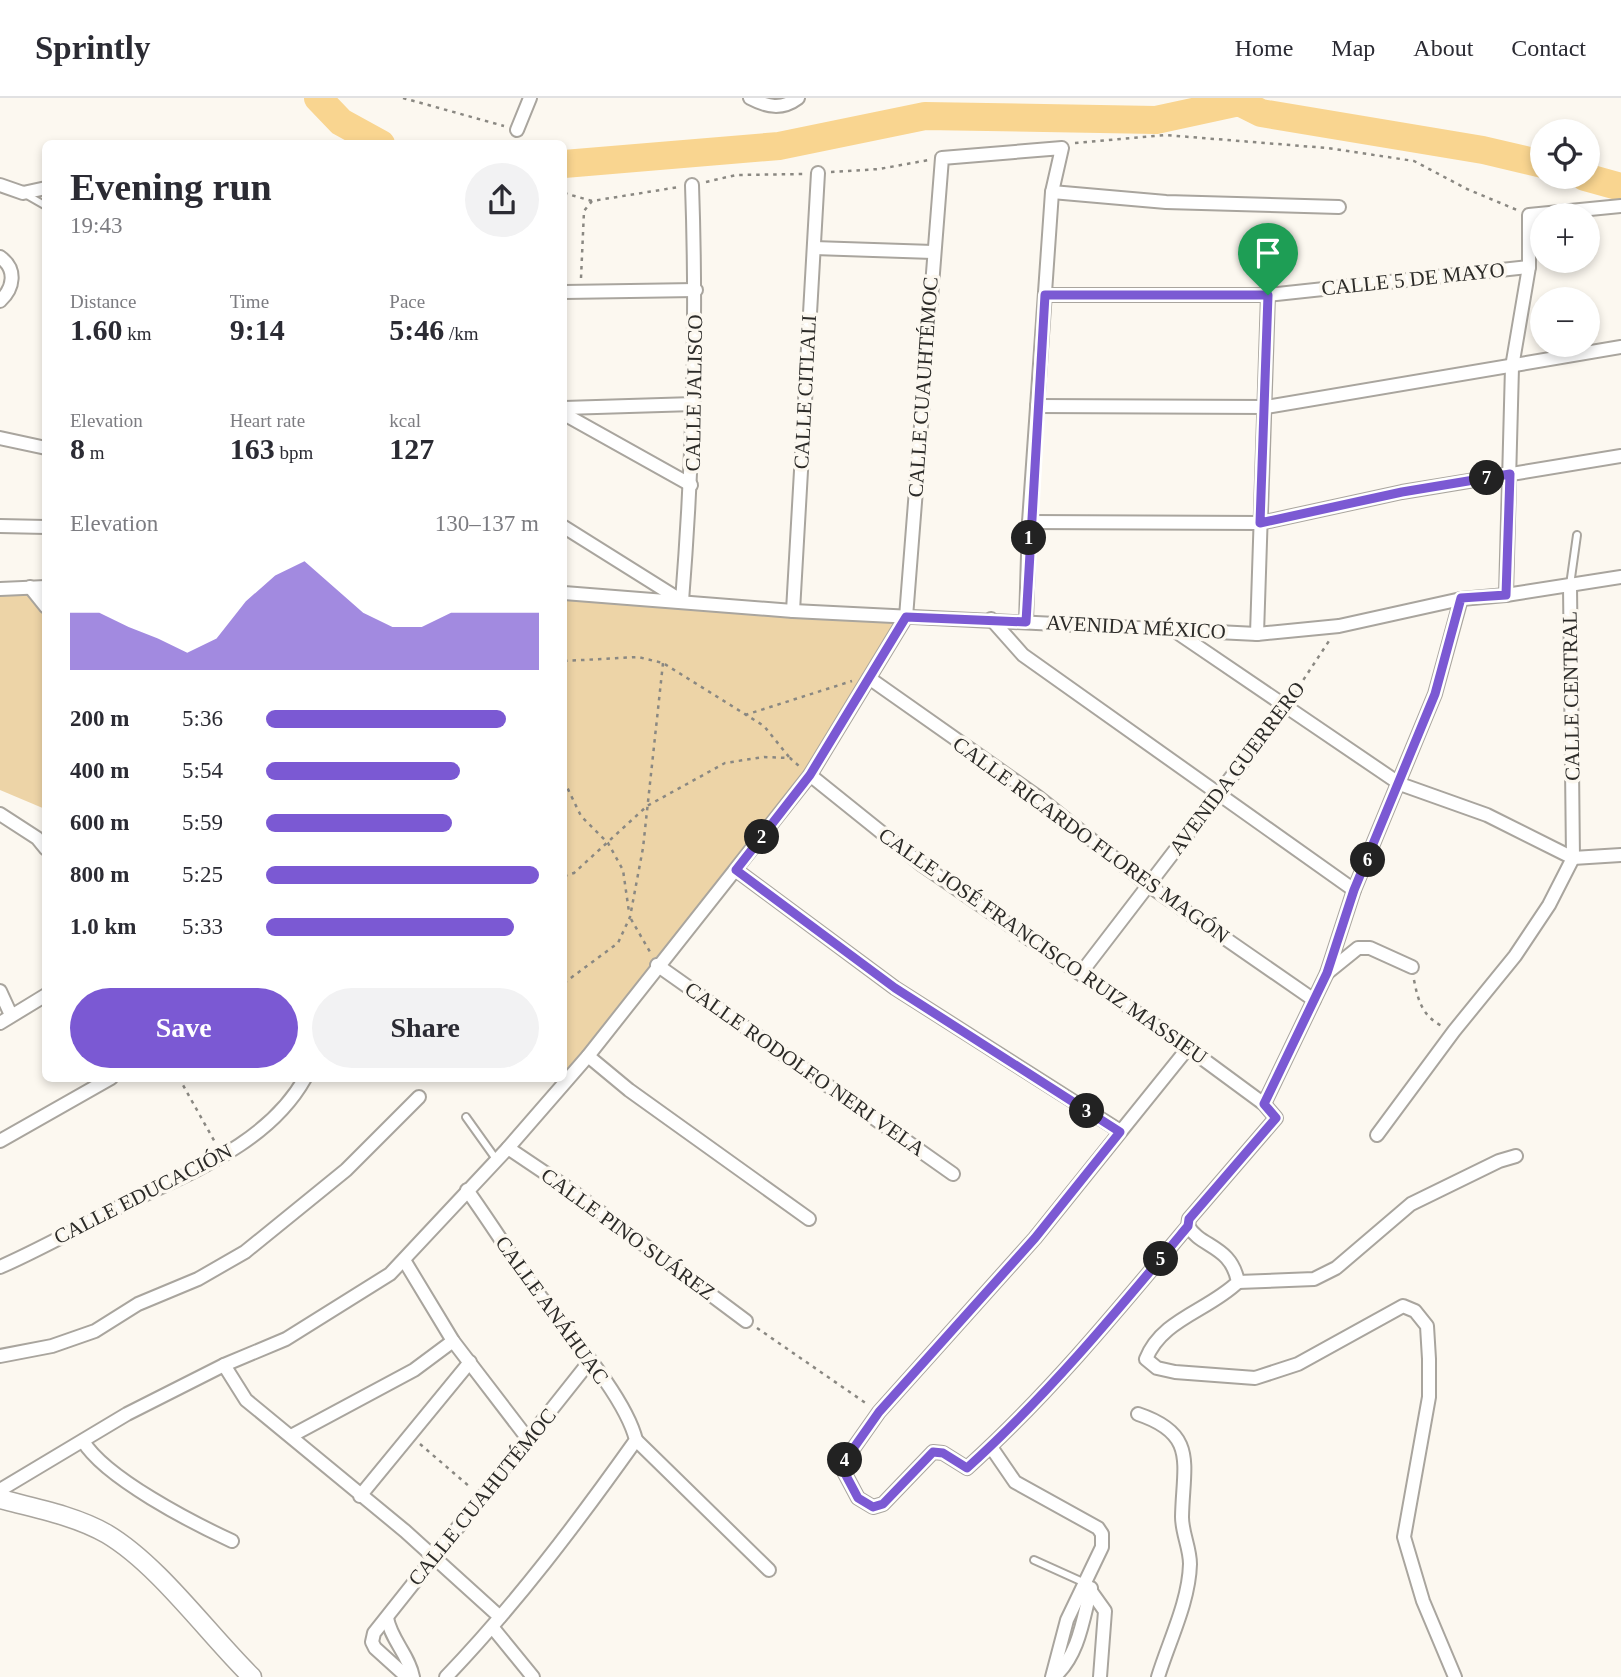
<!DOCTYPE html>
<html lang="en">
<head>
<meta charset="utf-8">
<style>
	:root { --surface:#fff; --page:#f2f2f3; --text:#2b2b33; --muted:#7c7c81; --line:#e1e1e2; --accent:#7b59d3 }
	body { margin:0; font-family:"Times New Roman",serif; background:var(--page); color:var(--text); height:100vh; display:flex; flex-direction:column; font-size:26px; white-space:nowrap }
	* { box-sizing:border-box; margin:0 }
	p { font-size:23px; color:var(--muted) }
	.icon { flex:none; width:38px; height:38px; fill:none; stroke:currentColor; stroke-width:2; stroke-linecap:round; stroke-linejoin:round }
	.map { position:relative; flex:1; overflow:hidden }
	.sheet { position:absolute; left:42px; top:42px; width:525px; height:942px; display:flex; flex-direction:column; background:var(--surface); border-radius:10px; box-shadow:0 4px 10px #0003 }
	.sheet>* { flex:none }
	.tools { position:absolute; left:1530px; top:21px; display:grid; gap:14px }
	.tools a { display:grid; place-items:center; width:70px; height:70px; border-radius:50%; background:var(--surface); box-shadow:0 4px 10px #0003; font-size:35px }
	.pin { position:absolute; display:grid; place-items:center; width:60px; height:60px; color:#fff; margin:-72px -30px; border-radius:50% 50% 50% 0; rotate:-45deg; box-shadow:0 0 7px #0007 }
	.pin .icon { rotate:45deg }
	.km { position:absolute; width:35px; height:35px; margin:-18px; border-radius:50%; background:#222; color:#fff; font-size:19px; line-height:35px; text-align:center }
	.round { display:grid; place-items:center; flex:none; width:74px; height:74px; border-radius:37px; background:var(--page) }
	.headline { display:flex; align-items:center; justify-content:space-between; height:119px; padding:0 28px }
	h1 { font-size:38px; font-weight:700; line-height:52px }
	.figures { display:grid; grid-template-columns:repeat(3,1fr); gap:10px; height:119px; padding:7px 28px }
	.figures div { display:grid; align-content:center }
	.figures b { font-size:30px; font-weight:700 }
	.figures small { font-size:19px; font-weight:400 }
	.figures p { font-size:19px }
	.chart { height:196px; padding:14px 28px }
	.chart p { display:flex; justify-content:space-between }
	.chart svg { width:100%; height:126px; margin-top:7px; fill:var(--accent); opacity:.7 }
	.action { display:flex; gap:14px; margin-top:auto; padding:14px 28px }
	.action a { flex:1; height:80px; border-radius:42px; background:var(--accent); color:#fff; font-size:28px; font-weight:700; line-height:80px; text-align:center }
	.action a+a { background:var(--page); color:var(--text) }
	ul { padding:0 28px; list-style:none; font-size:23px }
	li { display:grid; grid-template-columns:112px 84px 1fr; align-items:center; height:52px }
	li i { height:18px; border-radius:9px; background:var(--accent) }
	header { display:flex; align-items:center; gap:42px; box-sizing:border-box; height:98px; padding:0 35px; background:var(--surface); border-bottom:2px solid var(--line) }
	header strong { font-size:33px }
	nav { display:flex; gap:38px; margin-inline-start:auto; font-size:24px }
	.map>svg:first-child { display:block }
</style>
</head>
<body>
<header>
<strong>Sprintly</strong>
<nav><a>Home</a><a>Map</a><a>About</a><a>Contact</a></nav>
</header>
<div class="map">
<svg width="1621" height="1579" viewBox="0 0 1621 1579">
	<rect width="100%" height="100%" fill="#fcf8f0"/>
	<!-- green -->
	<g fill="#edd4a7">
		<path d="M45,489V711L0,692V491Z"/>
		<path d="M564,495L906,519L810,677L560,988L555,980H564Z"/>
	</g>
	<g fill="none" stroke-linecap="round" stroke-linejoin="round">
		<!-- river -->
		<g stroke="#f9d590" stroke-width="28">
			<path d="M318,0L341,24L381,46"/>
			<path d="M564,66L779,48L925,18L1156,22L1239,4L1261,15L1483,52L1542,66"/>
			<path d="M1585,79L1621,89"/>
		</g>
		<!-- lane casing -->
		<g stroke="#a9a59e" stroke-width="10">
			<g id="lane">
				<path d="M25,96L46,108"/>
				<path d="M1570,487L1577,437"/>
				<path d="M466,1019L496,1061"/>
				<path d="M1034,1462L1085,1485"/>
			</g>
		</g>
		<!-- street casing -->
		<g stroke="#a9a59e" stroke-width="16">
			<g id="street">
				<path d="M750,0C767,9 782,12 798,0"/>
				<path d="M517,32L530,0"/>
				<path d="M0,87L23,95L46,90"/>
				<path d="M1052,94L1166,104L1339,109"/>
				<path d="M814,150L933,154"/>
				<path d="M0,159C17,171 14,190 0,203"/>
				<path d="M564,194L696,192"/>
				<path d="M1045,197H1268L1529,169"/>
				<path d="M1037,308L1266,309L1621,249"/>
				<path d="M564,310L694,306"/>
				<path d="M564,316L691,387"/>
				<path d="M0,340L46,350"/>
				<path d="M1029,424L1260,425L1402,394L1621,358"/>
				<path d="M0,428L46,429"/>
				<path d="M564,429L682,503C693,364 697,227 692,87"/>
				<path d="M30,489L46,509"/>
				<path d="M0,491L46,489"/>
				<path d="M564,495L793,513L1257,536L1339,528L1461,501L1506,497L1621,479"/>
				<path d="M1506,497L1512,269L1529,169V117L1621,108"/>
				<path d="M793,513L818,75"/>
				<path d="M991,521L1023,557L1354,792"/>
				<path d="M1172,531L1400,686L1487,717L1573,760L1621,757"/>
				<path d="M1257,536L1268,197"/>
				<path d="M869,580L1038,699L1148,787L1314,902"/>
				<path d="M810,677L922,767L1188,950L1264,1006L1276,1020L1189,1121L1188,1128C1118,1212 1048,1297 967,1370L943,1355L933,1354L883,1406L873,1409L858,1400L841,1368L879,1314L1035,1140L1188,950"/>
				<path d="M0,716L37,740L46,751"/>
				<path d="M736,772L895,890L1120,1033"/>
				<path d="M657,867L953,1076"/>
				<path d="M1081,875L1285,609"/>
				<path d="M1327,875L1358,850H1370L1412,869"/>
				<path d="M0,893L11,917"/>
				<path d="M0,925L46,897"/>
				<path d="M588,958L629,992L809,1121"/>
				<path d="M1264,1006L1327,875L1354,792L1435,596L1461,501"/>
				<path d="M1377,1037L1454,933L1515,858L1549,807L1573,760L1570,488"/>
				<path d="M0,1043L111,980"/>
				<path d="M508,1050L572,1093L746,1223"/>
				<path d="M1188,1128C1201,1150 1231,1147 1238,1184C1208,1213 1162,1221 1146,1261L1157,1270L1175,1274L1255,1280L1298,1266L1403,1208L1415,1213L1427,1228L1429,1261V1299L1404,1439L1423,1503L1455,1579"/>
				<path d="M404,1162L453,1243L528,1341"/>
				<path d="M0,1169C41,1151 80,1129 119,1109C185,1076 267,1048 305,980"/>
				<path d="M1238,1184L1314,1181L1336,1170L1411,1106L1499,1063L1516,1058"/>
				<path d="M0,1258L52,1248L95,1233L138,1206L198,1181L245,1154L346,1072L419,999"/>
				<path d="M224,1267L246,1302L405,1433L500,1519"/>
				<path d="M1138,1316C1198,1336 1183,1366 1182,1419C1182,1435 1190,1450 1190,1466C1189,1504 1169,1543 1158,1579"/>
				<path d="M291,1338L414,1272L453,1243"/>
				<path d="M636,1342L769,1472"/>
				<path d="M83,1343C105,1380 193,1425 232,1443"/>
				<path d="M991,1349L1015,1384L1098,1430L1102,1436V1449L1067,1522L1052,1579"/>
				<path d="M0,1392L127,1316L224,1267L286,1241L390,1176L508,1050L588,958L810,677L906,519L942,60L1062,50L1052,94L1029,424L1026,524"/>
				<path d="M360,1398L470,1264"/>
				<path d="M1085,1485L1105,1513L1100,1579"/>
				<path d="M387,1520C391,1542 409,1557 413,1579"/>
				<path d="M493,1530L533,1579"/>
				<path d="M407,1579L375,1550L372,1544L374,1535L590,1263"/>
				<path d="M446,1579C516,1506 577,1425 636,1342C625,1297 563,1229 534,1190C511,1158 490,1124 467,1092"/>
				<path d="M1054,1579C1079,1557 1083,1521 1091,1490"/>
			</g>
		</g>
		<!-- secondary casing -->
		<g stroke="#a9a59e" stroke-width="21">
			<path id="secondary" d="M0,1401C35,1410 76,1418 107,1436C159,1467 208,1536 252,1579"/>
		</g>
		<!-- path -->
		<g stroke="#8a8882" stroke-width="2.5" stroke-dasharray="3.5 5" stroke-linecap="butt">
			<path d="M403,0L504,28"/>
			<path d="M1075,45L1165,37L1327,50L1414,63L1467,91L1517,112"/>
			<path d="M831,74L879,71L929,62"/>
			<path d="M706,84L736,77L804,76"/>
			<path d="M564,95L592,103"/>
			<path d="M581,180L584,113L592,103L679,89"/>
			<path d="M564,563L638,559L663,565L764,628L789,659"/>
			<path d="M1294,596L1329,543"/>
			<path d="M745,617L852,583"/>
			<path d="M564,683L581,718L608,745L623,772L629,814"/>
			<path d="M564,778L574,775L647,708L725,665L764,659L790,660L799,668"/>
			<path d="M631,821L650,854"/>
			<path d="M1414,882C1418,902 1422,918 1442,928"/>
			<path d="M564,885L618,845L630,819L643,750L663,565"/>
			<path d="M179,980L216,1046"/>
			<path d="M757,1230L867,1306"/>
			<path d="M420,1346L470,1389"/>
		</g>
		<!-- lane -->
		<use href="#lane" stroke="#fff" stroke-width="6"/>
		<!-- street -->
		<use href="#street" stroke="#fff" stroke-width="12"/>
		<!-- secondary -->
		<use href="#secondary" stroke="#fff" stroke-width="18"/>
	</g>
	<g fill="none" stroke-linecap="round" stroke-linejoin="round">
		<!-- route casing -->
		<g stroke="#fff" stroke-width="14">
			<path id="route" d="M1045,197H1268L1260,425L1402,394L1510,376L1506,497L1461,500L1435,596L1354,792L1327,875L1264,1006L1276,1020L1189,1121L1188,1128C1118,1212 1048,1297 967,1370L943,1355L933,1354L883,1406L873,1409L858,1400L841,1368L879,1314L1035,1140L1120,1034L895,890L736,772L810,677L906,519L1026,524Z"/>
		</g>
		<!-- route -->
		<use href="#route" stroke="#7b59d3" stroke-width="9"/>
	</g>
	<g text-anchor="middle" stroke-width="7" stroke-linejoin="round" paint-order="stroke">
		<!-- street labels -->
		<g font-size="21" fill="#2c2b28" stroke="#fcf8f0">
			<text transform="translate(1413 181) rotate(-6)" y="7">CALLE 5 DE MAYO</text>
			<text transform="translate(923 289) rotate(-86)" y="7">CALLE CUAUHTÉMOC</text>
			<text transform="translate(805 294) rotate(-87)" y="7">CALLE CITLALI</text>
			<text transform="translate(694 295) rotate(-89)" y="7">CALLE JALISCO</text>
			<text transform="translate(1136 529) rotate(3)" y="7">AVENIDA MÉXICO</text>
			<text transform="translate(1571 598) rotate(-91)" y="7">CALLE CENTRAL</text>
			<text transform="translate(1237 670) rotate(-53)" y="7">AVENIDA GUERRERO</text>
			<text transform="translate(1091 742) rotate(36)" y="7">CALLE RICARDO FLORES MAGÓN</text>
			<text transform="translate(1043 848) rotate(35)" y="7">CALLE JOSÉ FRANCISCO RUIZ MASSIEU</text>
			<text transform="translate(805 971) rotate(35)" y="7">CALLE RODOLFO NERI VELA</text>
			<text transform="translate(143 1096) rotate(-27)" y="7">CALLE EDUCACIÓN</text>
			<text transform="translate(628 1136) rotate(36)" y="7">CALLE PINO SUÁREZ</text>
			<text transform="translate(552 1212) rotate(54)" y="7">CALLE ANÁHUAC</text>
			<text transform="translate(482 1399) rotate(-51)" y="7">CALLE CUAHUTÉMOC</text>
		</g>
	</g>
</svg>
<div class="tools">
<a><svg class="icon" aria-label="locate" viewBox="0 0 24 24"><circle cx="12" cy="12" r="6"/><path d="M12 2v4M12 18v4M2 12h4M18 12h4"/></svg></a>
<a>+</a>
<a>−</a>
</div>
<div class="pin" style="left:1268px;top:197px;background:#1e9e55"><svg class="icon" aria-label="arrive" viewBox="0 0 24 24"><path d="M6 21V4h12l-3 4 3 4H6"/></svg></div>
<b class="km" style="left:1029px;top:440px">1</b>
<b class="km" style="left:762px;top:739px">2</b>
<b class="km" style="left:1087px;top:1013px">3</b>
<b class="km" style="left:845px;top:1362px">4</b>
<b class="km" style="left:1161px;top:1161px">5</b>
<b class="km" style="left:1368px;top:762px">6</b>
<b class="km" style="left:1487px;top:380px">7</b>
<section class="sheet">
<div class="headline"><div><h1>Evening run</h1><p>19:43</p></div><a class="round"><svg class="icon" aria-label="share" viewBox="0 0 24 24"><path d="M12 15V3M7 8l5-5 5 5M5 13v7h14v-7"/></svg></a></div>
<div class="figures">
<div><p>Distance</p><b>1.60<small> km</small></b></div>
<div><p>Time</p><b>9:14</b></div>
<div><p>Pace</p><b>5:46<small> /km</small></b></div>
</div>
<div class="figures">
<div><p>Elevation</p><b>8<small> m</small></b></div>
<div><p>Heart rate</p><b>163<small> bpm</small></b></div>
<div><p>kcal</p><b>127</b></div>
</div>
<div class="chart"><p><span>Elevation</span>130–137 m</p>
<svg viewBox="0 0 160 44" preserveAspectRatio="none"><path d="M0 44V24L10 24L20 29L30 33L40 38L50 33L60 20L70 11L80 6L90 15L100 24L110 29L120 29L130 24L140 24L150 24L160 24V44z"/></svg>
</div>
<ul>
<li><b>200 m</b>5:36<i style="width:88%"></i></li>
<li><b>400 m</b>5:54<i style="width:71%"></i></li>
<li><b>600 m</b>5:59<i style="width:68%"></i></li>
<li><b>800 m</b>5:25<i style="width:100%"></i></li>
<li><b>1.0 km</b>5:33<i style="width:91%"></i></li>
</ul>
<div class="action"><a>Save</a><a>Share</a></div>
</section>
</div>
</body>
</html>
